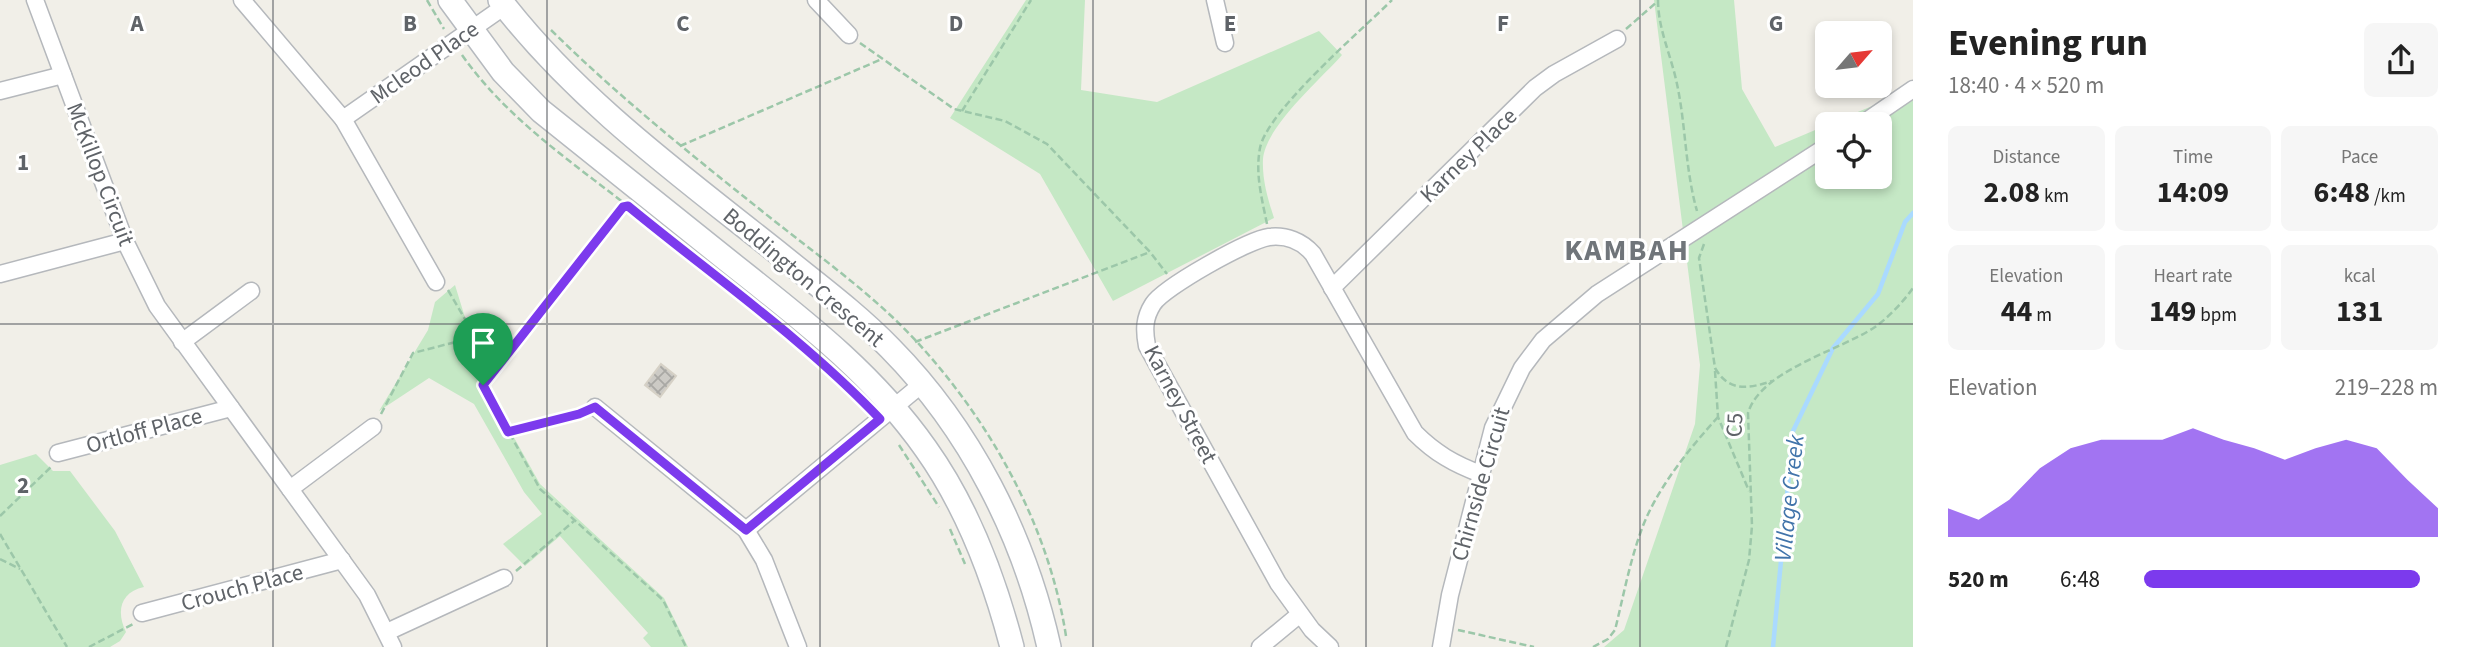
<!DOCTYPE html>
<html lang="en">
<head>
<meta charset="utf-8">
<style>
	:root { --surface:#fff; --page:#f6f6f6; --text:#222; --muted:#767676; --accent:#7c3aed }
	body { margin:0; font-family:"Source Sans 3",sans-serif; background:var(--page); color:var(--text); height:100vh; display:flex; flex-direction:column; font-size:26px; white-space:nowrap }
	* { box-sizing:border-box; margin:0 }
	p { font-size:23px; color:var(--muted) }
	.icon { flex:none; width:38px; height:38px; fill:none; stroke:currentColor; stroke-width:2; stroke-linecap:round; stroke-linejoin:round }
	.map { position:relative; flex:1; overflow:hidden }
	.drawer { display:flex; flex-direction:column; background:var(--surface); width:560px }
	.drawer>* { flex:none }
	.needle { width:46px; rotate:62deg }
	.fabs { position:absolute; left:1815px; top:21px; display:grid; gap:14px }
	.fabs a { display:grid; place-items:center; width:77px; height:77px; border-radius:10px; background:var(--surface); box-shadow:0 4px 10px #0003; font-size:35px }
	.pin { position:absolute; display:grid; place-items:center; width:60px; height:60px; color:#fff; margin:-72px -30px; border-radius:50% 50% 50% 0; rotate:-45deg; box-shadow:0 0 7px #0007 }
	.pin .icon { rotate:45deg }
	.round { display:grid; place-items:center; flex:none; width:74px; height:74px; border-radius:10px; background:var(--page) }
	.head { display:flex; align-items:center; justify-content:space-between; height:119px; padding:0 35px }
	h1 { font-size:38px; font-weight:700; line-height:52px }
	.stats { display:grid; grid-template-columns:repeat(3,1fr); gap:10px; height:119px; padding:7px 35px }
	.stats div { display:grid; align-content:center; border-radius:10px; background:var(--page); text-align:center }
	.stats b { font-size:30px; font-weight:700 }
	.stats small { font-size:19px; font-weight:400 }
	.stats p { font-size:19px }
	.chart { height:196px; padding:14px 35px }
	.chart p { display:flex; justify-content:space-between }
	.chart svg { width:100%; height:126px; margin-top:7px; fill:var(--accent); opacity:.7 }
	ul { padding:0 35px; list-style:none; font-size:23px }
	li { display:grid; grid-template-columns:112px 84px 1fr; align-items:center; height:52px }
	li i { height:18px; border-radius:9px; background:var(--accent) }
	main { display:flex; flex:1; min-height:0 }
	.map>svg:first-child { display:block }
</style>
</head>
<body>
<main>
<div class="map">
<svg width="1913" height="647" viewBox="0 0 1913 647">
	<defs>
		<pattern id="building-cross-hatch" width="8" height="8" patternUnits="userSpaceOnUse" patternTransform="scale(1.75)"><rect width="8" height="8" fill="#cccac5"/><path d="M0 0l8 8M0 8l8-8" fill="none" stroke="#a9a8a4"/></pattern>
	</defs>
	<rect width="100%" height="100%" fill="#f1efe8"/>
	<!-- green -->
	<g fill="#c5e8c5">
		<path d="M1026,0H1085L1081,90L1157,102L1319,31L1342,55C1320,80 1266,126 1263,159C1262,180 1268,199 1274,218L1113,301L1040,174L950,118Z"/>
		<path d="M1654,0H1734L1742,89L1775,147L1827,125V177H1880V124H1829L1913,89V647H1604L1624,630L1695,424L1700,365Z"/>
		<path d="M455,285L487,389L540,484L664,598L688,647H651L643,638L648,633L560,536L525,566L503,544L542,514L524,492L474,404L429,378L379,411L428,330L435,302Z"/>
		<path d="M36,454L53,471H70L115,531L144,587C120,592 116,612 126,632L120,641L110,647H0V465Z"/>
	</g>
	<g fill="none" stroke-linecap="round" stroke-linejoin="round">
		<!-- stream -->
		<path stroke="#aadaff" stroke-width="4.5" d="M1773,647L1793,431L1833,348L1878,294L1905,222L1913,213"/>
	</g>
	<!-- building -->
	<path fill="url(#building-cross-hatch)" stroke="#d6d1c6" stroke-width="2" d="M661,364L676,376L660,397L645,385Z"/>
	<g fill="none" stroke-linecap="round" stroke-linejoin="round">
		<!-- street casing -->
		<g stroke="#b5b8bc" stroke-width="19">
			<g id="street">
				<path d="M35,0L125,241L157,306L367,595L393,647"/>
				<path d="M242,0L343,119L505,6"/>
				<path d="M816,0L849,35"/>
				<path d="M1215,0L1225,43"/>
				<path d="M0,91L63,75"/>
				<path d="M343,119L436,282"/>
				<path d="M1862,124L1913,89"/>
				<path d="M0,274L125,241"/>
				<path d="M1332,288L1535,88L1554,74L1617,39"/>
				<path d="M182,342L251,291"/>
				<path d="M595,407L746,530L922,384"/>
				<path d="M58,453L231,408"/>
				<path d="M290,489L373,427"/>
				<path d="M746,530L764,560L798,647"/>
				<path d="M142,613L342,560"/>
				<path d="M387,632L504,578"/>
				<path d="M1260,647L1300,614"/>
				<path d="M1330,647L1312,630L1278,583L1147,346C1144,330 1144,318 1153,304C1164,287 1248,240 1269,237C1286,235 1302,241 1313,254L1415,433C1435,453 1454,464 1481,474"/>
				<path d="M1441,647L1450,595L1493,428L1522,368L1543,340L1597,294L1827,146"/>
			</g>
		</g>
		<!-- secondary casing -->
		<g stroke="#b6babf" stroke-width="26">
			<g id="secondary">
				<path d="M450,0L503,72L541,111C603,161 665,211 727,260C800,318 872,372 926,449C968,508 994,578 1012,647"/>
				<path d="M500,0C577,100 679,174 777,252C815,283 855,312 890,348C970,429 1024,535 1049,647"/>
			</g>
		</g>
		<!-- path -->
		<g stroke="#9cc7a9" stroke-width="2.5" stroke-dasharray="7 3.5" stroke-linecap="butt">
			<path d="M427,0L444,29"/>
			<path d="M1658,0C1658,29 1671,55 1677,84C1686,126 1685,169 1697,211"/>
			<path d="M1626,29L1658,1"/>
			<path d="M551,30C622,100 699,161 777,223C824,260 877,298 918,343C992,424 1049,527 1066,636"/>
			<path d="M860,43L954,109L1005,121L1047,144L1150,252L1167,274"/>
			<path d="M462,55C505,116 566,158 624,203"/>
			<path d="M962,111L1031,0"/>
			<path d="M680,146L882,59"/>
			<path d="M640,216L734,290"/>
			<path d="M1267,224C1262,199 1255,174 1260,148C1267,111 1362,30 1392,0"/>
			<path d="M1704,244L1699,258L1715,368C1729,392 1748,389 1772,381"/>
			<path d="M448,290L466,321L479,377L540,489L663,600L686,647"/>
			<path d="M915,342L1150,252"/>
			<path d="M1715,371L1718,417L1749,491"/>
			<path d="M483,385L623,207L629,204"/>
			<path d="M381,414L413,353L471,338"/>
			<path d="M508,432L582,413"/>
			<path d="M899,445L939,507"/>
			<path d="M0,516L52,466"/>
			<path d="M950,529L965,564"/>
			<path d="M0,534L67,647"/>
			<path d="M0,559L20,569"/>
			<path d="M516,571L574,521"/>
			<path d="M1458,630L1534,647"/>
			<path d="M89,647L133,624"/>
			<path d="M1593,647L1608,639L1615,630C1623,598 1629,565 1640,534C1654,492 1688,450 1718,417"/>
			<path d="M1726,647L1749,560L1752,526L1748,413C1761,370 1839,351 1875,327C1889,317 1903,302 1913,288"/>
		</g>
		<!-- street -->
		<use href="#street" stroke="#fff" stroke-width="16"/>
		<!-- secondary -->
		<use href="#secondary" stroke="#fff" stroke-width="23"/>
	</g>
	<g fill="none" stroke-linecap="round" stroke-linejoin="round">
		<!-- route casing -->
		<g stroke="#fff" stroke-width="14">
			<path id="route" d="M628,206C713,276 804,339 880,419L746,530L595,407L579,414L508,432L483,385L623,207Z"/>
		</g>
		<!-- route -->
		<use href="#route" stroke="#7c3aed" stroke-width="9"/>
	</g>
	<!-- grid -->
	<path fill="none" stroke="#5f6368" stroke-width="2" stroke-opacity="0.55" d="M273,0V647M547,0V647M820,0V647M1093,0V647M1366,0V647M1640,0V647M0,324H1913"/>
	<g text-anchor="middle" stroke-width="6" stroke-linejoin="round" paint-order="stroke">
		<!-- street labels -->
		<g font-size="23" fill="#5f6368" stroke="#fff">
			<text transform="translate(424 62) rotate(-35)" y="8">Mcleod Place</text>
			<text transform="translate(1468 155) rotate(-44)" y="8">Karney Place</text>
			<text transform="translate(101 174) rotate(69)" y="8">McKillop Circuit</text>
			<text transform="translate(804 277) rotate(40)" y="8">Boddington Crescent</text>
			<text transform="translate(1181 404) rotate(62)" y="8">Karney Street</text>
			<text transform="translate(1734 425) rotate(-88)" y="8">C5</text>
			<text transform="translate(144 430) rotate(-15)" y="8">Ortloff Place</text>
			<text transform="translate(1480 484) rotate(-74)" y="8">Chirnside Circuit</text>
			<text transform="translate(242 587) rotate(-15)" y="8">Crouch Place</text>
		</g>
		<!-- water labels -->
		<g font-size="24" font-style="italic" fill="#4174aa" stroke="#fff">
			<text transform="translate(1789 498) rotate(-84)" y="8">Village Creek</text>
		</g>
		<!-- district labels -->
		<g font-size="30" font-weight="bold" letter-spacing="2" fill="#70757a" stroke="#fff">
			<text x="1627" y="260">KAMBAH</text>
		</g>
	</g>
	<g font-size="23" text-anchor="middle" font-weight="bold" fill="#5f6368" stroke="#fff" stroke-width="6" stroke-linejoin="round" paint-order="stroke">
		<text x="137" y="31">A</text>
		<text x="410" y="31">B</text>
		<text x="683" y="31">C</text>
		<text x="956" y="31">D</text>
		<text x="1230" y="31">E</text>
		<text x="1503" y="31">F</text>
		<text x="1776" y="31">G</text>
		<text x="23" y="170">1</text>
		<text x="23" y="493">2</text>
	</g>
</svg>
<div class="fabs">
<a><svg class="needle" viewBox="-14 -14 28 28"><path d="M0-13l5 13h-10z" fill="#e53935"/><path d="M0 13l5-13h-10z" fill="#767676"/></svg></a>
<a><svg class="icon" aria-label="locate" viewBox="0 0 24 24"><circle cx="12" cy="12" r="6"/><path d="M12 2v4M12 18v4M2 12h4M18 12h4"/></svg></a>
</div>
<div class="pin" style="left:483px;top:385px;background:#1e9e55"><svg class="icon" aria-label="arrive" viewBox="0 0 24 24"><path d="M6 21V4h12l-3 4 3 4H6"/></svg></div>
</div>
<section class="drawer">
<div class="head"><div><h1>Evening run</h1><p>18:40 · 4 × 520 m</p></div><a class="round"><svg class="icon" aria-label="share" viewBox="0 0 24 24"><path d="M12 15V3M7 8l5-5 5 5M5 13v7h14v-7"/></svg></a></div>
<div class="stats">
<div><p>Distance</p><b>2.08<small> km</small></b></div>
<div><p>Time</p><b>14:09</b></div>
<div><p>Pace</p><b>6:48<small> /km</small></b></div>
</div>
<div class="stats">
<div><p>Elevation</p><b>44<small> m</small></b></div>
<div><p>Heart rate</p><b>149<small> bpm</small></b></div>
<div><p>kcal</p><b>131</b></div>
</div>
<div class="chart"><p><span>Elevation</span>219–228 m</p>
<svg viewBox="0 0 160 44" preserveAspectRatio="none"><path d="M0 44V34L10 38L20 31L30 20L40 13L50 10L60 10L70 10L80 6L90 10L100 13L110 17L120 13L130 10L140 13L150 24L160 34V44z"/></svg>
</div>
<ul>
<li><b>520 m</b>6:48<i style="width:94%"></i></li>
</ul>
</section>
</main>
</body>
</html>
